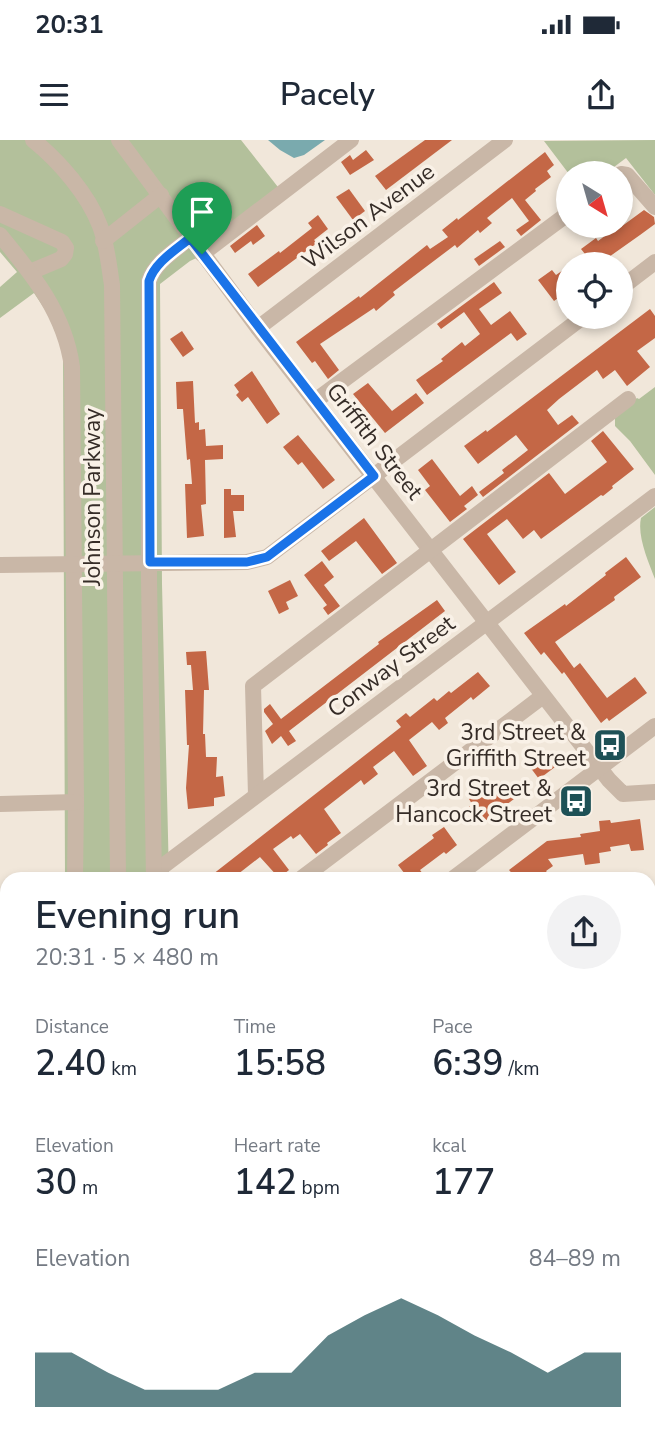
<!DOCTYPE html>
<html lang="en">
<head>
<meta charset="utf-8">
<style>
	:root { --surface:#fff; --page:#f2f2f3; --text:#1f2937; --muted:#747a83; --accent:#1e5156 }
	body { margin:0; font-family:"Nunito Sans",sans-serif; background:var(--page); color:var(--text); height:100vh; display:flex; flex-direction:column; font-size:26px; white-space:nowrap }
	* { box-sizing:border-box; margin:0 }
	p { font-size:23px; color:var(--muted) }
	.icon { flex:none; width:38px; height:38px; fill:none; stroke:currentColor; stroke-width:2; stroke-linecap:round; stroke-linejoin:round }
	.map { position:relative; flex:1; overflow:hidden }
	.details { position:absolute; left:0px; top:732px; width:656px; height:569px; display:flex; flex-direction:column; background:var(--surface); border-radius:21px 21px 0 0; box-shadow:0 4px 10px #0003 }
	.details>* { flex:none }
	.needle { width:46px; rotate:143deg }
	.controls { position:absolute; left:556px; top:21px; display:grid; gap:14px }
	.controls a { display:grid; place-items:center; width:77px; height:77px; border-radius:50%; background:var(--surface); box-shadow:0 4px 10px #0003; font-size:35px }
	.pin { position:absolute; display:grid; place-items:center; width:60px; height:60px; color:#fff; margin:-72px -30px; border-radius:50% 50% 50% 0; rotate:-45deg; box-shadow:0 0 7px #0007 }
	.pin .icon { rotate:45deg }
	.round { display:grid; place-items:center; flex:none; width:74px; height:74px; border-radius:37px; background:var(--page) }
	.summary { display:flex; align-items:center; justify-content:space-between; height:119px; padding:0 35px }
	h1 { font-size:38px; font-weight:600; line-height:52px }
	.metrics { display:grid; grid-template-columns:repeat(3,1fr); gap:10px; height:119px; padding:7px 35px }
	.metrics div { display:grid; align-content:center }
	.metrics b { font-size:35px; font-weight:600 }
	.metrics small { font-size:19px; font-weight:400 }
	.metrics p { font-size:19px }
	.chart { height:196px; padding:14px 35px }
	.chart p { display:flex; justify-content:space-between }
	.chart svg { width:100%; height:126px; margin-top:7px; fill:var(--accent); opacity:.7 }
	.status { display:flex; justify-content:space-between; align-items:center; height:49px; padding:0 35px; background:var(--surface); direction:ltr }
	.status svg { height:19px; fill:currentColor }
	header { display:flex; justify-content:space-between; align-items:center; height:91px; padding:0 35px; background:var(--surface); font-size:32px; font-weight:600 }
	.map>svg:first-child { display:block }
</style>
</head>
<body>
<div class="status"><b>20:31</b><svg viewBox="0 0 49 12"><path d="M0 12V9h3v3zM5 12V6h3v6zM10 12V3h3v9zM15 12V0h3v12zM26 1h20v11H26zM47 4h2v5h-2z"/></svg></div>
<header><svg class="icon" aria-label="menu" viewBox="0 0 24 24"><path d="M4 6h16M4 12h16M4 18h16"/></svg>Pacely<svg class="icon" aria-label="share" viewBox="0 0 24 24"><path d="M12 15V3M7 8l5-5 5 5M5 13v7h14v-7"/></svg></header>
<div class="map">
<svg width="655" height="1300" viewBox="0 0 655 1300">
	<rect width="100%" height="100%" fill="#f1e7da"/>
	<!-- green -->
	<g fill="#b3c09b">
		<path d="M0,0H241L285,56L218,108L190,121L160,144L162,444L169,738H65L63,211L48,174L34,153L0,178V147L17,132L0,112Z"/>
		<path d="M655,0V55L626,18L606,33L569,34L544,1Z"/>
		<path d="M655,247V335L630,301L615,286V278L618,272L637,258L639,259Z"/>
		<path d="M655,367V439C648,421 637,396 641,378Z"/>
	</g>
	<!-- water -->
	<path fill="#7aaaae" d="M268,0H325L304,15L294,18L280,10Z"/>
	<!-- building -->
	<g fill="#c46746">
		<path d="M425,0H452L386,50L375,36Z"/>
		<path d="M366,10L374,20L350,35L341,22L350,15L353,20Z"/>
		<path d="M545,12L554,25L547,31L551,37L535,49L536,51L525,60L541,80L521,96L516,90L529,81L512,58L487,78L492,83L480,93L478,90L457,108L455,105L410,139L393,152L395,155L376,171L374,168L320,204L339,230L328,239L315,221L312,223L296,202L359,156L360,158L427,105L430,109L448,97L442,90L457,78L458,80Z"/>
		<path d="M349,49L365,71L353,80L336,57Z"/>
		<path d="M644,70L654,77L655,84L640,95L599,124H571L585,114L581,109L596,98L598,101L613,90L614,92Z"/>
		<path d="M318,75L328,89L314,100L317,103L258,147L248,134L279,111L280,113L312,88L308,83Z"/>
		<path d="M257,85L265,96L253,105L251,101L235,113L230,106Z"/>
		<path d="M500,101L505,107L479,126L474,119Z"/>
		<path d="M569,126V150L554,161L538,140L552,130L556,135Z"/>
		<path d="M494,142L502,153L479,169L491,185L510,171L527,194L517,201L511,193L427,255L416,240L443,221L441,219L462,202L465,206L480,194L464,172L441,189L437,184Z"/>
		<path d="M650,169L655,176V198L637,211L650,227L627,246L615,230L603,239L597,230L559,259L547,270L558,285L572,275L579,283L483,357L479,352L504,333L502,330L528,310L516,295L478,324L464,306L486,290L487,292Z"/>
		<path d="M182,191L194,209L183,217L170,199Z"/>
		<path d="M252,231L280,274L267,284L248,257L242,262L236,255L239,252L234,245Z"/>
		<path d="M193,241L195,283L199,282V290L205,289L206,306L223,305V319L205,320L206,364L201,365L204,396L187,398L185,344H192L190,319L187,320L183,269H177L176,242Z"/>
		<path d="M368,243L392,271L416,253L424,263L385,293L353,254Z"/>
		<path d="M603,291L634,329L612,346L613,348L603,356L601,355L541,399L534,390L523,399L507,379L487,394L516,432L499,445L463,399L549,333L565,354L607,322L591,301Z"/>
		<path d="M298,295L335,340L323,349L302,322L298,325L283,307Z"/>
		<path d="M432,319L460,356L472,346L478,355L464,366L467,369L450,382L425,350L430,346L418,330Z"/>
		<path d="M224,349H231V355H244V371H233L236,397L224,398Z"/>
		<path d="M364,378L397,423L382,434L356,401L329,421L321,411Z"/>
		<path d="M626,417L641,437L614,457L615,460L555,502L574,528L580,523L607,558L635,537L647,553L609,581L607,578L601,583L564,532L562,534L544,512L541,515L524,493L565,464L566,466L606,435L605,433Z"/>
		<path d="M322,421L334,437L324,445L340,466L328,475L323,468L327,465L304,435Z"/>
		<path d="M290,440L298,456L286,462L289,469L279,474L268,451Z"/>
		<path d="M437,460L445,471L289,591L296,601L288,606L281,596L272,604L265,591L273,584L264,572V569L270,564L281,579L379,504L378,502Z"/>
		<path d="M206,511L209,550H204L203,594H205L206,617H217L216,637L223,636L225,656L214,658V666L188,669L186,648L189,605H187L185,550H193L191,525H187L186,512Z"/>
		<path d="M478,532L490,546L473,560L471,557L445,578L448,583L439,590L432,582L409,600L427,626L413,636L394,611L373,627L378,634L364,645L361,640L324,669L341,693L327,703L328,705L316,714L300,694L293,699L291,696L273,709L289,730L279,738L260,717L233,738H208L401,587L396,581L406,573L410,577L434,558L437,561L449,551L451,553Z"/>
		<path d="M541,607L555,627L539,639L524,619Z"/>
		<path d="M500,641L514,659L481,684L468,668L472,664L469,659L477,653L480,657Z"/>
		<path d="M640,679L644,710L631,711L629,704L610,707L611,711L599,713L600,723L585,725L583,714L548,719L553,726L546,731L549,735L544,738H516L509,730L547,701L581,697L580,694L600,691L599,681L610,680L611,683Z"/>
		<path d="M444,687L457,705L446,714L444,712L420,730L423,734L416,738H408L398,725L434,698L432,695Z"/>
	</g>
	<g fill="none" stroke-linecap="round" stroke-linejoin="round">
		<!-- minor -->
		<g stroke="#c9b7a7" stroke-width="16">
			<path d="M33,0C59,21 88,54 100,86C107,104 109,126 112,145L118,738"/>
			<path d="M119,0L258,188L609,640L623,654L655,652"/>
			<path d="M621,34L627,35L655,67"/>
			<path d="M0,74L62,102L66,108L65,114L61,119L30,132"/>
			<path d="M0,95C33,135 65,174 72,227L76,662L75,738"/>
			<path d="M103,101L161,55"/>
			<path d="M202,114L351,0"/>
			<path d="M621,148L655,122"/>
			<path d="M258,188L505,0"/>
			<path d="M315,261L569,73"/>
			<path d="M0,425L247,422L267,417L583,177"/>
			<path d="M256,655L253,546L628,259"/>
			<path d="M0,664L76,662"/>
			<path d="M155,732L655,356"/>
			<path d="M154,738L149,440V141C155,122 176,110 190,98"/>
			<path d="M302,738L543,556"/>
			<path d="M454,738L655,586"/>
			<path d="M0,849L7,844"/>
			<path d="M0,898L7,907"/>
			<path d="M649,902L655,904"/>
			<path d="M0,938L7,933"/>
			<path d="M0,967L7,962"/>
			<path d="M649,979L655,980"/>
			<path d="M649,1053L655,1049"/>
			<path d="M0,1083L7,1078"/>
			<path d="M649,1131L655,1138"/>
			<path d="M649,1182L655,1178"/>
			<path d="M298,1293L303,1300"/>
			<path d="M348,1293L353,1300"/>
			<path d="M398,1293L404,1300"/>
			<path d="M20,1300L29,1293"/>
			<path d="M175,1300L184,1293"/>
			<path d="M326,1300L336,1293"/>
			<path d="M497,1300L506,1293"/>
			<path d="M651,1300L655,1297"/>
		</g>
	</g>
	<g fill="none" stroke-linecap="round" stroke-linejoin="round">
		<!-- route casing -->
		<g stroke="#fff" stroke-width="14">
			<path id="route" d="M190,98L374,336L267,417L247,422H150L149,141C155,122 176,110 190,98Z"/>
		</g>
		<!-- route -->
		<use href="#route" stroke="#1a73e8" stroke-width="9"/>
	</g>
	<!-- icons -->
	<defs>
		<g id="bus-square" transform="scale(1.75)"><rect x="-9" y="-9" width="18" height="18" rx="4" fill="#1e5156" stroke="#f9f1e7"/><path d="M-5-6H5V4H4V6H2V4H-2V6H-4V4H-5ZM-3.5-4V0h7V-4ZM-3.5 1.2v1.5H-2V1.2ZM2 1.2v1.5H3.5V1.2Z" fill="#fff"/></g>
	</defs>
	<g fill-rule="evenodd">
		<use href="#bus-square" x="610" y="605"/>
		<use href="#bus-square" x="576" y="661"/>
	</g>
	<g text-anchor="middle" stroke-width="7" stroke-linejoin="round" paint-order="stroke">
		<!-- street labels -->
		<g font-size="23" fill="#352c27" stroke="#f9f1e7">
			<text transform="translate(368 76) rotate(-37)" y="8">Wilson Avenue</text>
			<text transform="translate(375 301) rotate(52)" y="8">Griffith Street</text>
			<text transform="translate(92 357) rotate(-90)" y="8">Johnson Parkway</text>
			<text transform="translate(391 526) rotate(-37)" y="8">Conway Street</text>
		</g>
		<!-- poi labels -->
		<g font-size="23" fill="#352c27" stroke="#f9f1e7" text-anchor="end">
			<text x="586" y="600">3rd Street &amp;<tspan x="586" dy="26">Griffith Street</tspan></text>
			<text x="552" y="656">3rd Street &amp;<tspan x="552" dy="26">Hancock Street</tspan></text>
		</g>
	</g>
</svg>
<div class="controls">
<a><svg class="needle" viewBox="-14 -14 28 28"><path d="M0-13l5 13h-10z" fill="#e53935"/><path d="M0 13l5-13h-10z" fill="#747a83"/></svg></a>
<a><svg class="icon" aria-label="locate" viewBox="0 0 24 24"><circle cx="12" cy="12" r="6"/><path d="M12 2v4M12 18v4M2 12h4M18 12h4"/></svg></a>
</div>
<div class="pin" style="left:202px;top:114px;background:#1e9e55"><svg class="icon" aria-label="arrive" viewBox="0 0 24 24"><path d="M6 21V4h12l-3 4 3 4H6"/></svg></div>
<section class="details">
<div class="summary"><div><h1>Evening run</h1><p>20:31 · 5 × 480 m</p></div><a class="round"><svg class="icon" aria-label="share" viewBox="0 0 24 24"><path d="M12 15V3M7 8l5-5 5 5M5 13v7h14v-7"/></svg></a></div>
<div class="metrics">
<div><p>Distance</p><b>2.40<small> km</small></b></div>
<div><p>Time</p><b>15:58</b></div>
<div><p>Pace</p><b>6:39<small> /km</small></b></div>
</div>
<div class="metrics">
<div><p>Elevation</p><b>30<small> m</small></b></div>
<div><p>Heart rate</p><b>142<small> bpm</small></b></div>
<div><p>kcal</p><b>177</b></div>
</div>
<div class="chart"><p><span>Elevation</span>84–89 m</p>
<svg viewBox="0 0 160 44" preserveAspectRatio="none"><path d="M0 44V25L10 25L20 32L30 38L40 38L50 38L60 32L70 32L80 19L90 12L100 6L110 12L120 19L130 25L140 32L150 25L160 25V44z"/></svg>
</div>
</section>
</div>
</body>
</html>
